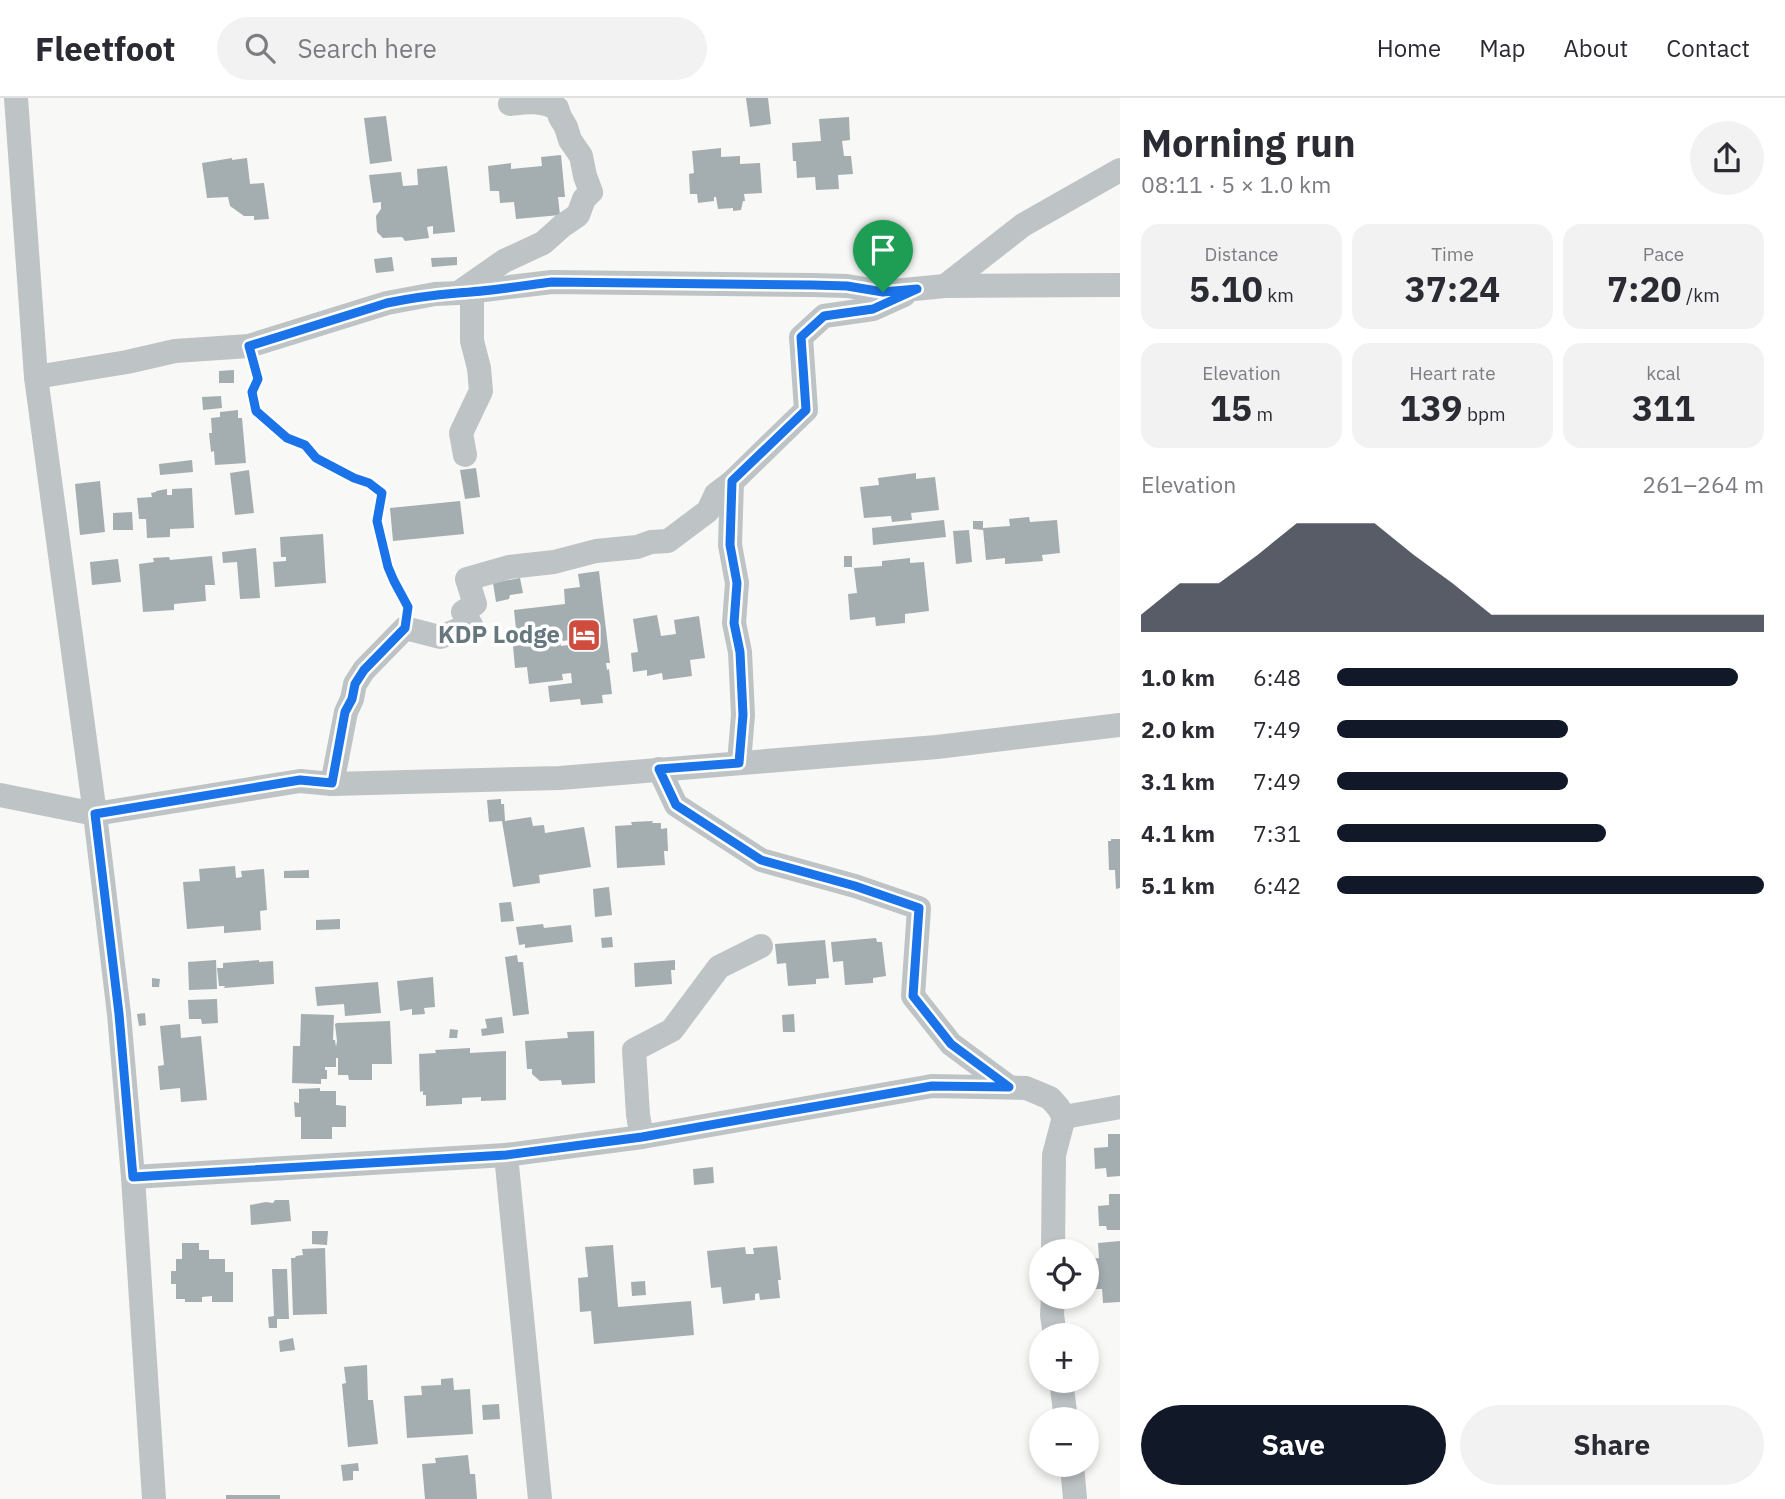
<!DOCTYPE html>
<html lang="en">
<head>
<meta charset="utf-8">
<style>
	:root { --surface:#fff; --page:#f2f2f3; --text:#2b2b33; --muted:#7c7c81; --line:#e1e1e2; --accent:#111827 }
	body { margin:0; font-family:"IBM Plex Sans",sans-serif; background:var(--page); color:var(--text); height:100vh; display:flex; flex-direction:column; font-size:26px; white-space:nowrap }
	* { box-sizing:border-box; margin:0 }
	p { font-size:23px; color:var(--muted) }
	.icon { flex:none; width:38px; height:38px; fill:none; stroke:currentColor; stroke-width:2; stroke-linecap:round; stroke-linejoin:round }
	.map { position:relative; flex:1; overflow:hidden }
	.details { display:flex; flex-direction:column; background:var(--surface); width:665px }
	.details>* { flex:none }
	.fabs { position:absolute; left:1029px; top:1141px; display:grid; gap:14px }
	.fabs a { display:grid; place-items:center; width:70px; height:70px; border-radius:50%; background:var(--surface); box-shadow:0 4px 10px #0003; font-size:35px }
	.pin { position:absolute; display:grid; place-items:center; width:60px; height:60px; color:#fff; margin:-72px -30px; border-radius:50% 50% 50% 0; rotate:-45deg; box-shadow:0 0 7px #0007 }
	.pin .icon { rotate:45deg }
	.round { display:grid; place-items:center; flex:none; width:74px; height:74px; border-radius:37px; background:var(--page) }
	.overview { display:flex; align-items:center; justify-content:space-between; height:119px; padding:0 21px }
	h1 { font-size:38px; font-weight:700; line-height:52px }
	.metrics { display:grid; grid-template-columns:repeat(3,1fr); gap:10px; height:119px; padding:7px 21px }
	.metrics div { display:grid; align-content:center; border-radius:18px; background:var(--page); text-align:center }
	.metrics b { font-size:35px; font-weight:700 }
	.metrics small { font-size:19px; font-weight:400 }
	.metrics p { font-size:19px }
	.chart { height:196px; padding:14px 21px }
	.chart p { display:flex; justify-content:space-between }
	.chart svg { width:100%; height:126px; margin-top:7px; fill:var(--accent); opacity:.7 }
	.primary-button { display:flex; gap:14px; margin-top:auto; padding:14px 21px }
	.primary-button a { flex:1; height:80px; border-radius:42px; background:var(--accent); color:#fff; font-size:28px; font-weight:700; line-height:80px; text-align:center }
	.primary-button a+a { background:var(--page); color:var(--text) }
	ul { padding:0 21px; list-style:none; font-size:23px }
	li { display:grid; grid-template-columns:112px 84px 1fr; align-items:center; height:52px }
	li i { height:18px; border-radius:9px; background:var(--accent) }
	header { display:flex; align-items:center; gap:42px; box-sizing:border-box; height:98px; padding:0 35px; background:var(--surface); border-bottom:2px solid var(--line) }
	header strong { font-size:33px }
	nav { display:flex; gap:38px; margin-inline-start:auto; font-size:24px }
	.search { width:490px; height:63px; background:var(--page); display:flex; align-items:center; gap:18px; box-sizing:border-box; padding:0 24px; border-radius:38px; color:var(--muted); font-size:26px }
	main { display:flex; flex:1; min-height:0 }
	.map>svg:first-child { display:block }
</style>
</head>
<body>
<header>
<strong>Fleetfoot</strong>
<div class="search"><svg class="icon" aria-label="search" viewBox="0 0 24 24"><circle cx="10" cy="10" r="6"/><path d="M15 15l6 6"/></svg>Search here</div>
<nav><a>Home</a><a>Map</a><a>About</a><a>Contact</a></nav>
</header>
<main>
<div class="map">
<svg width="1120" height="1401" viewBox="0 0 1120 1401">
	<rect width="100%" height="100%" fill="#f8f8f6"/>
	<!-- building -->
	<g fill="#a4adb0">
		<path d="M746,0H768L771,26L750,29Z"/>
		<path d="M386,18L392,63L370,66L364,20Z"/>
		<path d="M849,19L850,42L842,43L844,58H851L853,76L838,77L839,91L816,92L815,79L797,80L796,63H793L792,45L821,43L819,21Z"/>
		<path d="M721,50V59L740,58V66L760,65L762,95L744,96L745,103H743L741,112L733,113V110L718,111L716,99H714V103L698,105L697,96H690L689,76L694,75L692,53Z"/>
		<path d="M561,57L565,99H558L560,117L516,121L514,104L500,105L499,93H490L488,68L511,65V71L542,68L541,59Z"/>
		<path d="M232,60V62L247,60L250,86L264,85L269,121L254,122V118H244L230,108L228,99L207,100L202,65Z"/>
		<path d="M447,68L455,134L433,136V128L427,129L429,140L405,143L402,139L383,140L377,134L376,118L381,111V104L373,105L369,77L401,74L403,88L418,87L417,71Z"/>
		<path d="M392,159L394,173L376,175L374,161Z"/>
		<path d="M457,159V167L432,169L431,160Z"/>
		<path d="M234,272V285H219V273Z"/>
		<path d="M221,298L222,310L203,312L202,299Z"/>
		<path d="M238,312V320H242L246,365L215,367L214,353L211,354L209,335H212L211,320L220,319V314Z"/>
		<path d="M192,362L193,374L160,377L159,366Z"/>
		<path d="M476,370L480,399L465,401L460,372Z"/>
		<path d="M249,372L254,415L235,417L230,375Z"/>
		<path d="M916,375V381L935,379L939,412L911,415L912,422L892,424L891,418L864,420L860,389L879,387L878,380Z"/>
		<path d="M100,383L105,434L80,437L75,386Z"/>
		<path d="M192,390L194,430L170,431V439L147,440L146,421H139L137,400L152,399L151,395L156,394V393L167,391V397H172V391Z"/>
		<path d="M460,403L464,436L393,443L390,410Z"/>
		<path d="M132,414L133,432H113V415Z"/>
		<path d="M1029,419L1030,424L1057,422L1060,455L1042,457L1043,463L1005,466V460L986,462L983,430L1010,428L1009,421Z"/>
		<path d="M944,422L946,439L873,447L872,430Z"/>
		<path d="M973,423H983V432L973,431Z"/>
		<path d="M969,432L972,464L956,466L953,433Z"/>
		<path d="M323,436L326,485L275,489L273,464L286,463V459H281L280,439Z"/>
		<path d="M256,450L260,500L240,501L237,464L223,465L222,454Z"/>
		<path d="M212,458L215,487H205L206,503L174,506V512L143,514L139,466L154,464L153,460L169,459L170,462Z"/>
		<rect x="844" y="458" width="8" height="11"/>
		<path d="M910,460V465L924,464L929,513L905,516V525L876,528L875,519L850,522L848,496L857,495L854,470L882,468V463Z"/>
		<path d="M118,461L121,484L92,487L90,464Z"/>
		<path d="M599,473L610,565H606L607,572L609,571L612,596L602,597L603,605L581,607L580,601L550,604L548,588L572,585L571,575L562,576L563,582L529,586L527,569L515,570L513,548L533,546V551L545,550V544L560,542L561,548L575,546V541L563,543L562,541L534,544L532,529L516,531L514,512L565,506L564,491L580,489L578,476Z"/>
		<path d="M520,480L523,495L510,497L509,501L496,504L493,485Z"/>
		<path d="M657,517L661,538L676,536L674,522L699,518L705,560L690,562L692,578L663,582L662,575L647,578V572L633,574L631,555L638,554L633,521Z"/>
		<path d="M501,701V706H504L505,723L531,719L533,728L544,727L545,735L584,729L591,769L539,777L540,785L513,789L502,723L489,724L487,702Z"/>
		<path d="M653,723L652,725H661V731L667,730L668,753H664L665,767L617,770L615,728L632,727L631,724Z"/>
		<path d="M1111,741H1120V790L1116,791L1115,772H1109L1108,743H1111Z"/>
		<path d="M235,768L236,780L242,779L241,773L264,771L267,812L260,813L261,832L224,835V828L187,831L183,784L200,783L199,771Z"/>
		<path d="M309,772V780H284V773Z"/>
		<path d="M609,789L612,817L595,819L593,791Z"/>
		<path d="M511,804L514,823L501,824L499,805Z"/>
		<path d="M340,821V831L316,832V822Z"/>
		<path d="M543,826L544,830L571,827L573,844L525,850V846L519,847L516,829Z"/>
		<path d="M612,839L613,849L602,850L601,840Z"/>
		<path d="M876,840L877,844H882L886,878L873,880V885L845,887L843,863L833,864L831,844Z"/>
		<path d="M825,842L829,880L816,881V886L788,888L786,865L777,866L775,846Z"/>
		<path d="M517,857L518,864H523L529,916L513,918L505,859Z"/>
		<path d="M216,862L217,891L189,892L188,864Z"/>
		<path d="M259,862V864L273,863L274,886L224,890L225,888H219L217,870H223V865Z"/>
		<path d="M675,862V872H671L672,886L635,889L634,865Z"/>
		<path d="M433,879L435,909L424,910L425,916L412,917V911L400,913L397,883Z"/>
		<path d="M152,880L160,881L159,889H152Z"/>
		<path d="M378,884L381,915L345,918L344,906L317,908L315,889Z"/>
		<path d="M217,901L218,925L202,926L201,921H189L188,902Z"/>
		<path d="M145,915L146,927L139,928L137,916Z"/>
		<path d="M301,916L334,917L333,942H335L336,949L337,943L335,926L337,925L390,923L392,966H372V982H349L348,977H338V960H336V969H325V972H327V981H321V986L292,985L293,948H300Z"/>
		<path d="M794,916L795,934H783L782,917Z"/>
		<path d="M502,919L504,935L482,938L481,931L487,930L485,921Z"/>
		<path d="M180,926L181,940L201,938L207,1002L181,1004L180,990L160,992L158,968L164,967L160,928Z"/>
		<path d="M450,931L458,932L457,940H449Z"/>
		<path d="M594,933L595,985L562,987L561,982L540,983L532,976V971H527L525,943L568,940L567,934Z"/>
		<path d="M470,950V955L506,953V1002L481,1003V999L462,1000V1006L426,1008V997H423V993L420,994L419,956L436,955L435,952Z"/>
		<path d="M320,990V993H336V1007L346,1008V1029H332V1041H301V1019H295L294,1004L299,1005V991Z"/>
		<path d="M1108,1036H1120V1078L1107,1079L1106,1070L1095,1071L1094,1050L1108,1049Z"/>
		<path d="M713,1069L714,1085L694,1087L693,1071Z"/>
		<path d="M1109,1096H1120V1132H1107L1106,1128H1099L1098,1108L1109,1107Z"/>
		<path d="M275,1102H289L291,1123L251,1127L250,1107L266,1104L273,1105Z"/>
		<path d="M312,1133H328L327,1147L312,1146Z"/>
		<path d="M1120,1143V1204L1103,1205L1102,1191H1093L1092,1161L1099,1160L1098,1145Z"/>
		<path d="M182,1145H199V1152H209V1161H225V1174H233V1204H212V1198L202,1199V1204H185V1201H176V1186H171V1173H176V1161H182Z"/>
		<path d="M613,1147L618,1209L691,1203L694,1237L594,1246L591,1213L580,1214L578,1180L588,1179L585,1149Z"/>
		<path d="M777,1148L781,1182H778L780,1200L760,1202L759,1195L755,1196V1202L723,1206L721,1189L711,1190L707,1153L745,1149L746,1156H754L753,1150Z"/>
		<path d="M325,1150L327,1216L293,1217L291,1160H295L296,1158L303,1157L302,1151Z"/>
		<path d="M272,1171H287L289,1221H277V1230H269L268,1219L274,1218Z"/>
		<path d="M645,1183L646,1197L632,1198L631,1184Z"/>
		<path d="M293,1240L295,1252L280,1254L279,1243Z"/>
		<path d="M367,1267L368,1302H373L378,1346L348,1349L342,1286L346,1285L344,1269Z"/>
		<path d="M453,1280L454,1292L470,1291L473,1336L407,1340L404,1298L422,1297L421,1288L441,1287V1281Z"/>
		<path d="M499,1306L500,1321L483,1322L482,1307Z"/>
		<path d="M468,1357L470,1376H475L477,1401H425L422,1366L436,1365L435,1360Z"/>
		<path d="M358,1365L359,1373H353V1382L343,1383L341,1367Z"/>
		<rect x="226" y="1397" width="54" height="4"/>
	</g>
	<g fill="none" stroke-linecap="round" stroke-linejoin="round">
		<!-- path -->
		<path stroke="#b8bcbe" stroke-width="4.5" stroke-dasharray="3.5 3.5" stroke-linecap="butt" d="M255,269L258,281L252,294L256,313L287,340L305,347L316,360L354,380L368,385L381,395L377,423L388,469L394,483L407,507"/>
		<!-- minor -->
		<g stroke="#bec3c5" stroke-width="24">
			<path d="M16,0L36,279L95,716L119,916L133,1079L154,1401"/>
			<path d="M945,188L1023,127L1120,72"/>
			<path d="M461,193L504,163L543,145L562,128L578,117L584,101L591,94L585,78L581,58L570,42L566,29L560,19L557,10C540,2 528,4 510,6"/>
			<path d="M36,279L127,264L175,253L249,248L387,205L435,196L459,195L552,184L812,187L847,188L883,194L945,188L1120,187"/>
			<path d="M465,357L461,335L481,293L479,270L472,243V194"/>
			<path d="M732,384L730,447L737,485L734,525L740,554L743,617L739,665"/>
			<path d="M659,671L676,707L761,762L855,788L919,810L913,898L951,946L1009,989"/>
			<path d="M332,686L346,614L352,601L355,586L364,572L405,530L440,539L471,527L463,514L475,506L467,481L509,469L554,464L596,453L637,449L651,444L668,443L708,413L716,396L732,384L806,312L801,239L824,218L873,211L904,197"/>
			<path d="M0,697L95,716L300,683L332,686L560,680L937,649L1120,627"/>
			<path d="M1064,1019L1120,1009"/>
			<path d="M642,1039L638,1017L634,952L672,932L719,869L761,848"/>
			<path d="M506,1057L540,1401"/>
			<path d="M133,1079L506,1057L642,1039L932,988L1026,990L1050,1000L1058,1009L1064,1019L1054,1057L1053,1153"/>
			<path d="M1053,1199L1052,1217L1055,1237"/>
			<path d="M1061,1283L1066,1321"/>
			<path d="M1072,1367L1075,1401"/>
		</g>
	</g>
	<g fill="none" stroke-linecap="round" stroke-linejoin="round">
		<!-- route casing -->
		<g stroke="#fff" stroke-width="14">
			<path id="route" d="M552,184L812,187L847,188L883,194L917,191L873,211L824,218L801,239L806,312L732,383L730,447L737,485L734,525L740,554L743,617L739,665L659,671L676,707L761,762L855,788L919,810L913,898L951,946L1009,989L932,988L642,1039L506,1057L133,1079L119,916L95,716L300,682L332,685L345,614L352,601L355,586L364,572L405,530L408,509L394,483L388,469L377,423L382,395L369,385L354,380L316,360L305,347L287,340L256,313L252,294L258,281L249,248L387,205C411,200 434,197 458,195C490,193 521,188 552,184Z"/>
		</g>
		<!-- route -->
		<use href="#route" stroke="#1a73e8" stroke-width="9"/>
	</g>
	<!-- icons -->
	<defs>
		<g id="hotel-square" transform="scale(1.75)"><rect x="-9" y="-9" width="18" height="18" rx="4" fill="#d04c3e" stroke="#fff"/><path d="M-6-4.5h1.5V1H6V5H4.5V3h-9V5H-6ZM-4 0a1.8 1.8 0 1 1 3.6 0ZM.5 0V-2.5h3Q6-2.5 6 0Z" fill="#fff"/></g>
	</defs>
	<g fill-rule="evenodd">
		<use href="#hotel-square" x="584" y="537"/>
	</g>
	<g text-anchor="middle" stroke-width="7" stroke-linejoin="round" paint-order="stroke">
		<!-- poi labels -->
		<g font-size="24" font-weight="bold" fill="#66777d" stroke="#fff" text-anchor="end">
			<text x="560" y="545">KDP Lodge</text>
		</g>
	</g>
</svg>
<div class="fabs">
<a><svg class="icon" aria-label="locate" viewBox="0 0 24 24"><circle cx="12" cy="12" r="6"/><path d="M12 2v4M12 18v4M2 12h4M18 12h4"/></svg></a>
<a>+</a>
<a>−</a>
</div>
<div class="pin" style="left:883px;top:194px;background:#1e9e55"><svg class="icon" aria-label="arrive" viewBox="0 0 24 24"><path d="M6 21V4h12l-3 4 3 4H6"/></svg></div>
</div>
<section class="details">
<div class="overview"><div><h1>Morning run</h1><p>08:11 · 5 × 1.0 km</p></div><a class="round"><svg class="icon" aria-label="share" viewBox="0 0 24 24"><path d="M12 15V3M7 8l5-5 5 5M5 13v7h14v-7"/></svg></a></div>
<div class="metrics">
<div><p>Distance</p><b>5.10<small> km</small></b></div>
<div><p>Time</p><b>37:24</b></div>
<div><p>Pace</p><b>7:20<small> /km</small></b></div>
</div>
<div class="metrics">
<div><p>Elevation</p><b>15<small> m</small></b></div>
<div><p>Heart rate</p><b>139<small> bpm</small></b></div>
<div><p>kcal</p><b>311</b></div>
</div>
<div class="chart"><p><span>Elevation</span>261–264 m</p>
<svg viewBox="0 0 160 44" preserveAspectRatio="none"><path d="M0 44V38L10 27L20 27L30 17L40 6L50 6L60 6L70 17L80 27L90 38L100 38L110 38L120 38L130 38L140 38L150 38L160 38V44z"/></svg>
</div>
<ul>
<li><b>1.0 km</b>6:48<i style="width:94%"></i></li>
<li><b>2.0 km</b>7:49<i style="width:54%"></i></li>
<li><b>3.1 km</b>7:49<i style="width:54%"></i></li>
<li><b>4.1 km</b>7:31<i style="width:63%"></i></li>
<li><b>5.1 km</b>6:42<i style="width:100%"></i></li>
</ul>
<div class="primary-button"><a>Save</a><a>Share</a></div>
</section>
</main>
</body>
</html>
